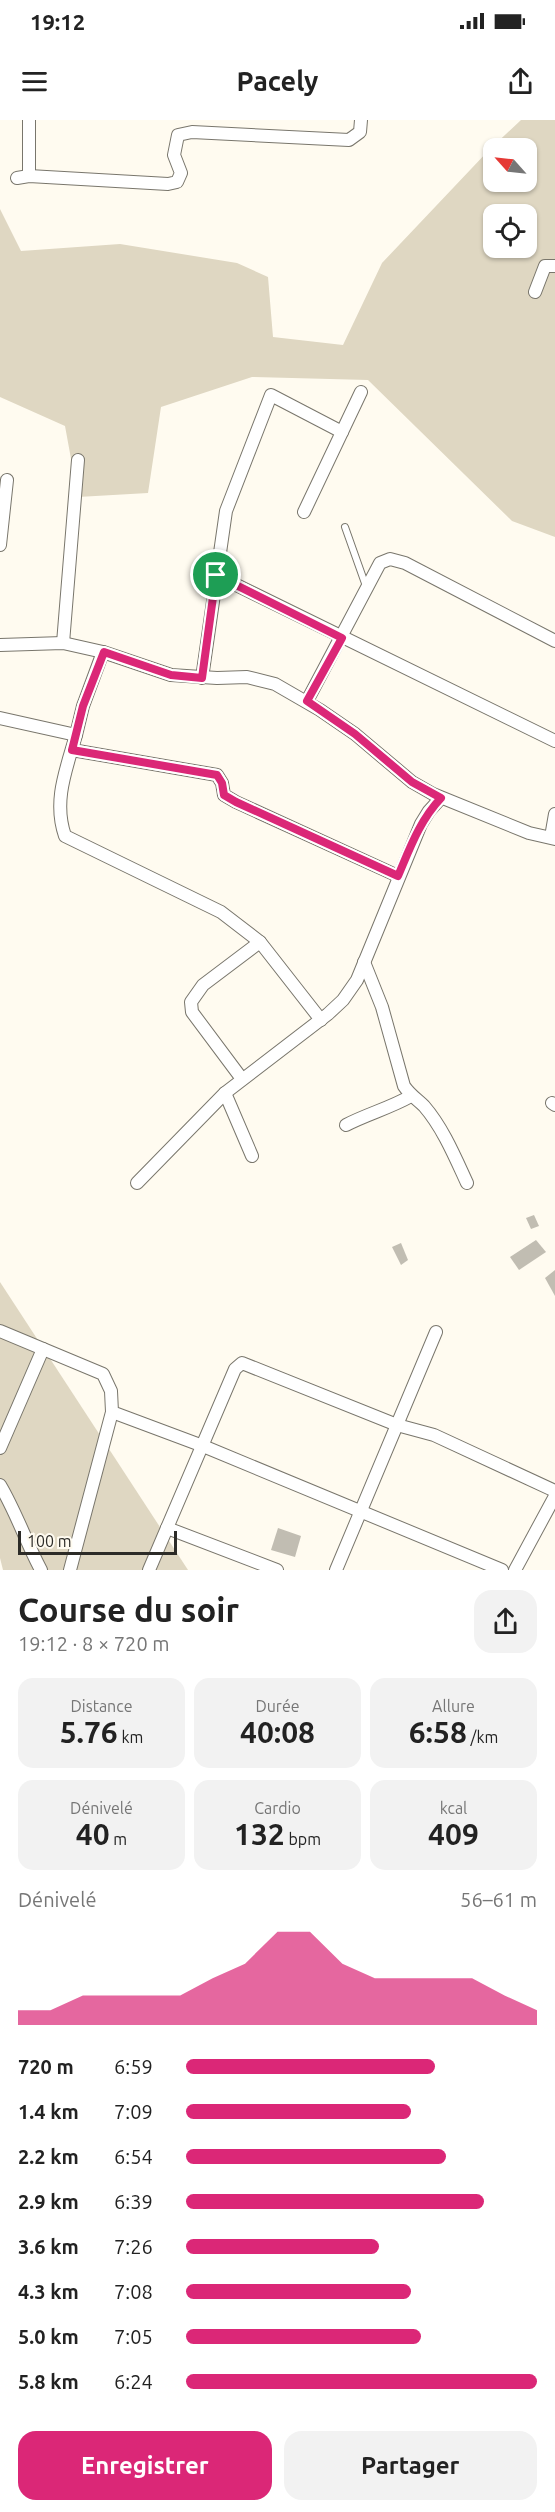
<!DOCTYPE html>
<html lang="fr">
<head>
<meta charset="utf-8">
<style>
	:root { --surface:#fff; --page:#f2f2f2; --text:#222; --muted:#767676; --accent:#db2777 }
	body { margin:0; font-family:Ubuntu,sans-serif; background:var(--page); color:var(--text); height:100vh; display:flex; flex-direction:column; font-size:22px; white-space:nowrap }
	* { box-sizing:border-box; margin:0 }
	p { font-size:20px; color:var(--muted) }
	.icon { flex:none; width:33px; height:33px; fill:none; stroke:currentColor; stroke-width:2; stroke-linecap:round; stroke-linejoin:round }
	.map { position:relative; height:1450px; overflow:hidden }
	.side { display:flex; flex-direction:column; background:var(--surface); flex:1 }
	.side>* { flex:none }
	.needle { width:39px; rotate:297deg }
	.fabs { position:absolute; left:483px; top:18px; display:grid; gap:12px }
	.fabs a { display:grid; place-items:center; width:54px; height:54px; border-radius:12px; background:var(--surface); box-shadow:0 2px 4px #0004; font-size:30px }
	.scale { position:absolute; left:18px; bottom:15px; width:159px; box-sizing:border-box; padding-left:6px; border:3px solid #2c2b27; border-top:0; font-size:16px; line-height:21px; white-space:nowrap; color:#2c2b27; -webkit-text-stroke:4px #fffbf0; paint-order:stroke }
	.pin { position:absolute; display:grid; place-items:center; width:51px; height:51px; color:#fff; margin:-26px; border:3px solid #fff; border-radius:50%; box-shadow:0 2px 6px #0007 }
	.round { display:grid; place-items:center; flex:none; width:63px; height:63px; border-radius:18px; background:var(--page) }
	.summary { display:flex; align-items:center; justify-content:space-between; height:102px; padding:0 18px }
	h1 { font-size:33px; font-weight:700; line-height:45px }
	.stats { display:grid; grid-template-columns:repeat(3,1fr); gap:9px; height:102px; padding:6px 18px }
	.stats div { display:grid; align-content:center; border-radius:15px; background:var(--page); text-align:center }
	.stats b { font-size:30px; font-weight:700 }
	.stats small { font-size:16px; font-weight:400 }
	.stats p { font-size:16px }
	.chart { height:168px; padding:12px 18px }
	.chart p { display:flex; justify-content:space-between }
	.chart svg { width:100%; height:108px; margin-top:6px; fill:var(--accent); opacity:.7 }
	.action { display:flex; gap:12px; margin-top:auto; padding:12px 18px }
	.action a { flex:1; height:69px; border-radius:18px; background:var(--accent); color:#fff; font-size:24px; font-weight:700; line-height:69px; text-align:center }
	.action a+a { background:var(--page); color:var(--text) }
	ul { padding:0 18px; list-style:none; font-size:20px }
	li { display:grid; grid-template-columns:96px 72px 1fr; align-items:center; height:45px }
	li i { height:15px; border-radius:8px; background:var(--accent) }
	.status { display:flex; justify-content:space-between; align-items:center; height:42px; padding:0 30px; background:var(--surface); direction:ltr }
	.status svg { height:16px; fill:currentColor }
	header { display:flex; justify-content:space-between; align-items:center; height:78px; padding:0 18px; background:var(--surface); font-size:27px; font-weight:700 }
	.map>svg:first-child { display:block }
</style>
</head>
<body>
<div class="status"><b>19:12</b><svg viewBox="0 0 49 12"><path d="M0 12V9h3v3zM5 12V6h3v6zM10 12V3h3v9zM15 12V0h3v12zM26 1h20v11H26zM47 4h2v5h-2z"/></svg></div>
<header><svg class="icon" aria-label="menu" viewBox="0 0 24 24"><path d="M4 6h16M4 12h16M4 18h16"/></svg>Pacely<svg class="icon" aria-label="share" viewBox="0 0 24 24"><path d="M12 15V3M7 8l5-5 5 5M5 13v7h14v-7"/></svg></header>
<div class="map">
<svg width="555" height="1450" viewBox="0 0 555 1450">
	<rect width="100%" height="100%" fill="#fffbf0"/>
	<!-- green -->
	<g fill="#dfd7c2" fill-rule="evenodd">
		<path d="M521,0H555V417L512,401L368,260L252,257L161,287L148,373L78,377L65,306L0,277V89L21,131L120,124L237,143L268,157L273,217L343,225L382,143L489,30ZM494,28H526V62H494ZM494,94H526V128H494Z"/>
		<path d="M0,1162L188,1450H3L0,1438Z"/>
	</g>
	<!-- building -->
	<g fill="#c1bdb2">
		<path d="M534,1095L539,1106L531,1109L526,1098Z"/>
		<path d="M536,1120L546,1132L519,1150L510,1137Z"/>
		<path d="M401,1123L408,1140L401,1145L392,1127Z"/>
		<path d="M555,1150V1176L545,1158Z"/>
		<path d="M278,1408L301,1416L295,1437L271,1430Z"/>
	</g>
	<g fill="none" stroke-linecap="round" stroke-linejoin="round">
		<!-- lane casing -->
		<g stroke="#79766c" stroke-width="8">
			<path id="lane" d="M345,407L367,469"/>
		</g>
		<!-- street casing -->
		<g stroke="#79766c" stroke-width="14">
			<g id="street">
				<path d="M29,0V56"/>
				<path d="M17,58L29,56L168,64L177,62L181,53L174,35L178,15L192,12L349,20L360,12L361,0"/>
				<path d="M535,172L545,146H555"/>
				<path d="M304,392L361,272"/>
				<path d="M0,425L7,360"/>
				<path d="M216,455L555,621"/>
				<path d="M63,523L78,340"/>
				<path d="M0,525L63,523L103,532L171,555L217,558L247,557L275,564L320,590L355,614L412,662L433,674L529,713L555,719"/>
				<path d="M202,558L226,391L271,275L342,312"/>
				<path d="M307,581L380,443L390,439L405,443L555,521"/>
				<path d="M0,598L76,615L83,586L103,532"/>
				<path d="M76,615C66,650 53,681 65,716L221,792L260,822L321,900"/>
				<path d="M72,630L217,655L222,663L224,675L236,682L398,756"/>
				<path d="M551,717L555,694"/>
				<path d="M364,842L382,887L404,966C410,975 417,979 424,986C443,1008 455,1037 467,1063"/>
				<path d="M242,959L192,892L191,882L203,865L260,822"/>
				<path d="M225,973L252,1036"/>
				<path d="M552,983L555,985"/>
				<path d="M346,1005C367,994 390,988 411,976"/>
				<path d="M137,1063L225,973L328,894L343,880L357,860L421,704L429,691L441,678"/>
				<path d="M0,1211L103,1254L111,1271L112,1292L203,1326L502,1450"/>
				<path d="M0,1328L43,1229"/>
				<path d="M0,1365C16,1392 26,1422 41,1450"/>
				<path d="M167,1408L277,1450"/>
				<path d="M70,1450L112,1292"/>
				<path d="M149,1450L235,1249L242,1243L397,1305L434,1315L555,1371"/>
				<path d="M336,1450L436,1212"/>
				<path d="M515,1450L555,1376"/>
			</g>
		</g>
		<!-- lane -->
		<use href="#lane" stroke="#fff" stroke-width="6"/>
		<!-- street -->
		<use href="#street" stroke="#fff" stroke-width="12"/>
	</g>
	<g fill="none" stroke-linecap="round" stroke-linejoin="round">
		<!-- route casing -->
		<g stroke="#fff" stroke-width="12">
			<path id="route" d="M216,455L342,518L307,581L355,614L412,662L441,678C420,700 410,728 398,756L236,682L224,675L222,663L217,655L72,630L83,586L104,532L171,555L202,558Z"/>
		</g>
		<!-- route -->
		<use href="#route" stroke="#db2777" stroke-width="8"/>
	</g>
</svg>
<div class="fabs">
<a><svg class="needle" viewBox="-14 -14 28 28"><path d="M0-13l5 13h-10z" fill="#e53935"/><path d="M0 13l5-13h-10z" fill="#767676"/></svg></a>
<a><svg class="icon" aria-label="locate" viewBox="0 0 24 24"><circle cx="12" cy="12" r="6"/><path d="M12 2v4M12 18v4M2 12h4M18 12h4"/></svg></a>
</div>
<div class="scale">100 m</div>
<div class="pin" style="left:216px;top:455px;background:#1e9e55"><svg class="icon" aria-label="arrive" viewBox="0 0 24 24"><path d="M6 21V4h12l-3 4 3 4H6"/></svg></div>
</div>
<section class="side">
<div class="summary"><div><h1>Course du soir</h1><p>19:12 · 8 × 720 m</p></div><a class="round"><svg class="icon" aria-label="share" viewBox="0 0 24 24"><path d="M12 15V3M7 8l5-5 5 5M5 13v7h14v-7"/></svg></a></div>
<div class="stats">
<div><p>Distance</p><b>5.76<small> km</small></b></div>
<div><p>Durée</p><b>40:08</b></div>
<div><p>Allure</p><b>6:58<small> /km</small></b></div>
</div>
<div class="stats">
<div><p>Dénivelé</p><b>40<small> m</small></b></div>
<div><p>Cardio</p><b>132<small> bpm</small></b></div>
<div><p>kcal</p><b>409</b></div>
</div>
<div class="chart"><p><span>Dénivelé</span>56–61 m</p>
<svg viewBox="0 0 160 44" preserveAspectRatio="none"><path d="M0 44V38L10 38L20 32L30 32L40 32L50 32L60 25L70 19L80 6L90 6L100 19L110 25L120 25L130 25L140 25L150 32L160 38V44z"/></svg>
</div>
<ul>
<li><b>720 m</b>6:59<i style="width:71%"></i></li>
<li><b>1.4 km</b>7:09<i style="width:64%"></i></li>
<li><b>2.2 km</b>6:54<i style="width:74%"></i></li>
<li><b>2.9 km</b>6:39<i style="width:85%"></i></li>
<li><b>3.6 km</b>7:26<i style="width:55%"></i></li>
<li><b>4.3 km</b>7:08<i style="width:64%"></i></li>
<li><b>5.0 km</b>7:05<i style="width:67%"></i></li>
<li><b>5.8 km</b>6:24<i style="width:100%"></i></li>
</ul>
<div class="action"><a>Enregistrer</a><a>Partager</a></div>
</section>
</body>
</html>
